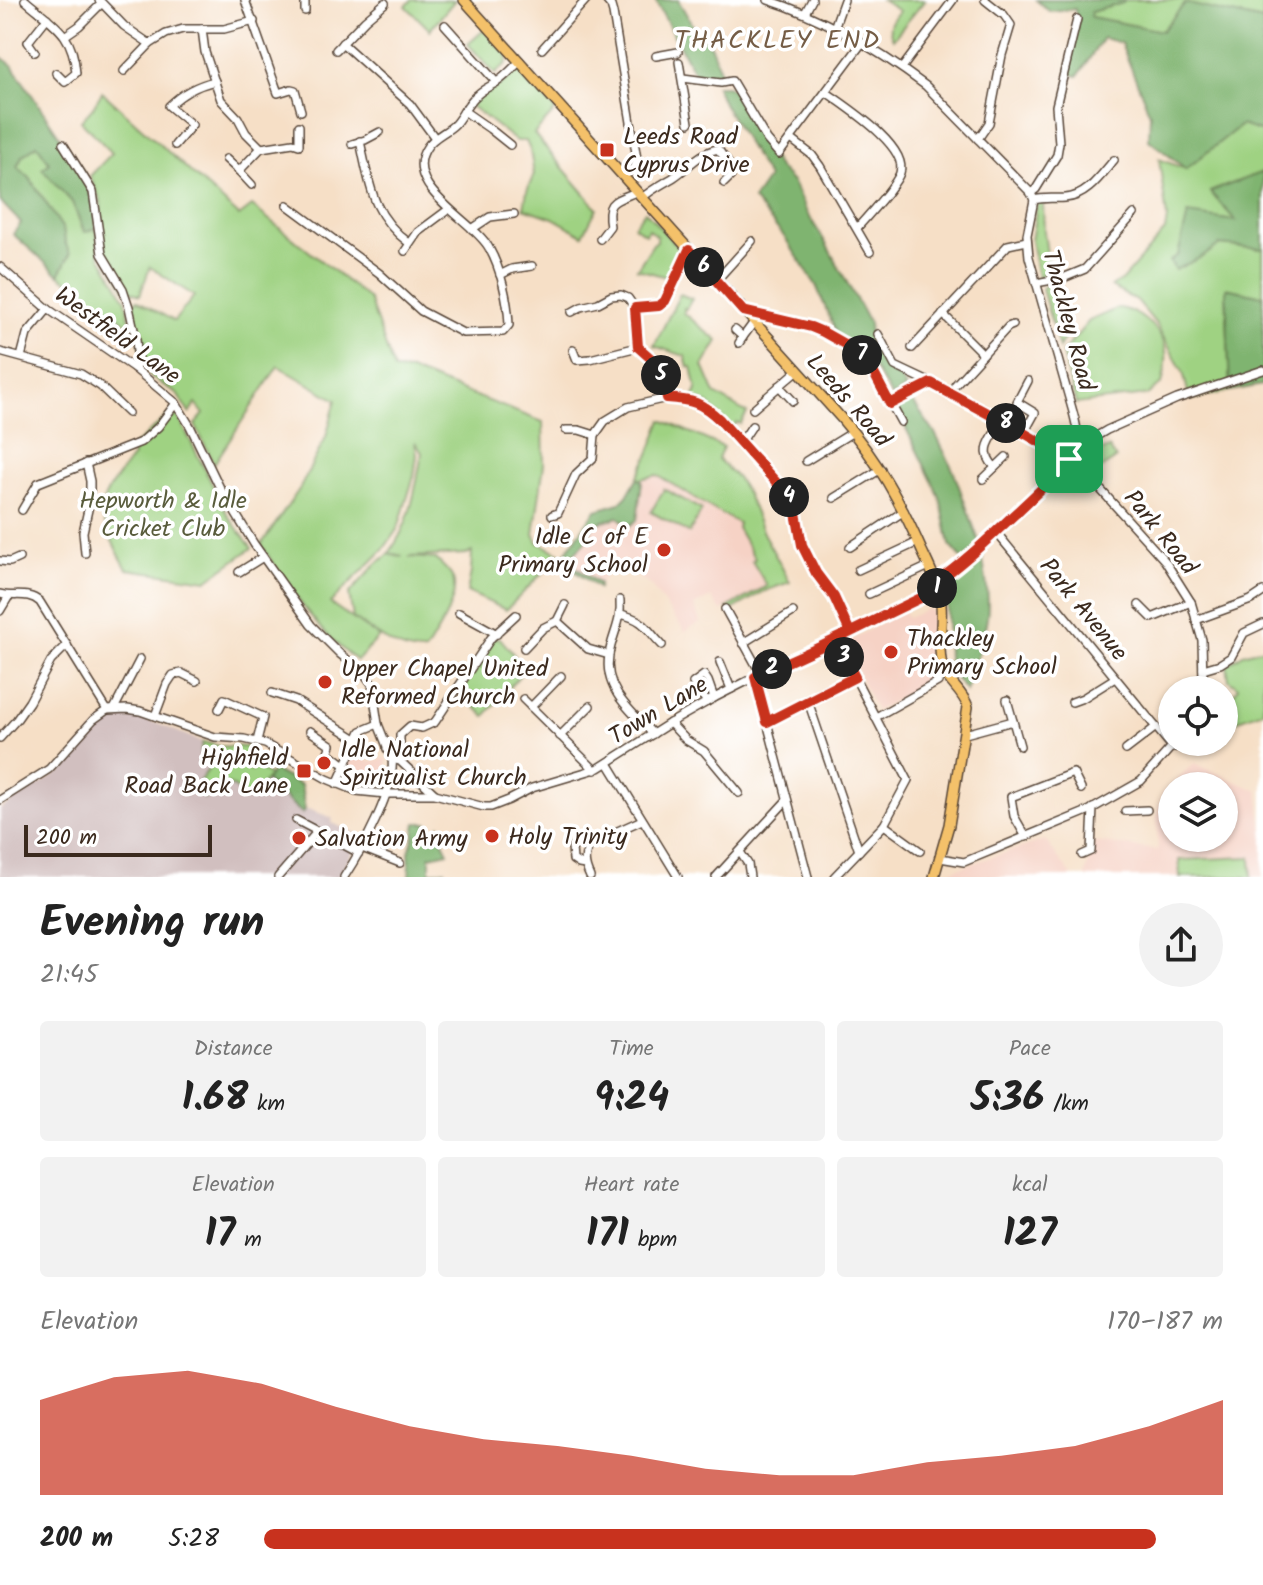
<!DOCTYPE html>
<html lang="en">
<head>
<meta charset="utf-8">
<style>
	:root { --surface:#fff; --page:#f2f2f2; --text:#222; --muted:#767676; --accent:#c8321e }
	body { margin:0; font-family:Kalam,sans-serif; background:var(--page); color:var(--text); height:100vh; display:flex; flex-direction:column; font-size:30px; white-space:nowrap }
	* { box-sizing:border-box; margin:0 }
	p { font-size:26px; color:var(--muted) }
	.icon { flex:none; width:44px; height:44px; fill:none; stroke:currentColor; stroke-width:2; stroke-linecap:round; stroke-linejoin:round }
	.map { position:relative; height:877px; overflow:hidden }
	.panel { display:flex; flex-direction:column; background:var(--surface); flex:1 }
	.panel>* { flex:none }
	.tools { position:absolute; left:1158px; top:676px; display:grid; gap:16px }
	.tools a { display:grid; place-items:center; width:80px; height:80px; border-radius:50%; background:var(--surface); box-shadow:0 2px 6px #0004; font-size:40px }
	.scale { position:absolute; left:24px; bottom:20px; width:188px; box-sizing:border-box; padding-left:8px; border:4px solid #3b2a1e; border-top:0; font-size:22px; line-height:28px; white-space:nowrap; color:#3b2a1e; -webkit-text-stroke:6px #fff; paint-order:stroke }
	.pin { position:absolute; display:grid; place-items:center; width:68px; height:68px; color:#fff; margin:-34px; border-radius:16px; box-shadow:0 4px 12px #0006 }
	.km { position:absolute; width:40px; height:40px; margin:-20px; border-radius:50%; background:#222; color:#fff; font-size:22px; line-height:40px; text-align:center }
	.round { display:grid; place-items:center; flex:none; width:84px; height:84px; border-radius:42px; background:var(--page) }
	.head { display:flex; align-items:center; justify-content:space-between; height:136px; padding:0 40px }
	h1 { font-size:44px; font-weight:800; line-height:60px }
	.stats { display:grid; grid-template-columns:repeat(3,1fr); gap:12px; height:136px; padding:8px 40px }
	.stats div { display:grid; align-content:center; border-radius:8px; background:var(--page); text-align:center }
	.stats b { font-size:40px; font-weight:800 }
	.stats small { font-size:22px; font-weight:400 }
	.stats p { font-size:22px }
	.chart { height:224px; padding:16px 40px }
	.chart p { display:flex; justify-content:space-between }
	.chart svg { width:100%; height:144px; margin-top:8px; fill:var(--accent); opacity:.7 }
	ul { padding:0 40px; list-style:none; font-size:26px }
	li { display:grid; grid-template-columns:128px 96px 1fr; align-items:center; height:60px }
	li i { height:20px; border-radius:10px; background:var(--accent) }
	.map>svg:first-child { display:block }
</style>
</head>
<body>
<div class="map">
<svg width="1263" height="877" viewBox="0 0 1263 877">
	<rect width="100%" height="100%" fill="#fff"/>
	<filter id="ink" filterUnits="userSpaceOnUse"><feTurbulence type="fractalNoise" baseFrequency=".0125" numOctaves="2"/><feDisplacementMap in="SourceGraphic" scale="16" xChannelSelector="R" yChannelSelector="G"/><feConvolveMatrix kernelMatrix="1 2 1 2 8 2 1 2 1" color-interpolation-filters="sRGB"/></filter>
	<filter id="wash" filterUnits="userSpaceOnUse"><feTurbulence type="fractalNoise" baseFrequency=".006" numOctaves="4" result="noise"/><feDisplacementMap in="SourceGraphic" scale="32" xChannelSelector="R" yChannelSelector="G"/><feGaussianBlur stdDeviation="1.8" result="paint"/><feColorMatrix in="noise" values="0 0 0 0 0 0 0 0 0 0 0 0 0 0 0 0 0 1.4 0 .05"/><feComposite in="paint" operator="in"/></filter>
	<g filter="url(#wash)">
		<rect width="100%" height="100%" fill="#f6dfc6"/>
		<!-- built -->
		<g fill="#f6d2c5" fill-rule="evenodd">
			<path d="M657,475L711,508L739,523L737,528L755,559L752,562L767,586L721,611L711,597L694,606L701,622L685,632L651,586L617,561L599,584L567,561L585,542L594,524L618,517L616,505L627,496L636,480Z"/>
			<path d="M927,609L934,612V660L939,675L876,711L844,644L903,610L908,618Z"/>
			<path d="M352,756L372,761L387,758V772L383,783L375,784L343,776Z"/>
			<path d="M1194,763L1258,791L1263,832V877H1085L1093,842L1158,850L1157,814L1162,793ZM1172,786H1224V838H1172Z"/>
			<path d="M1045,840L1073,877H941L955,869Z"/>
		</g>
		<!-- industrial -->
		<path fill="#d1bfbf" d="M125,715L159,724L203,742L200,755L214,763L201,789L204,797L217,786L231,784L249,799L266,781L302,813L308,809L333,818L332,823L362,836L338,877H0V809L60,772L102,723L112,718Z"/>
		<!-- green -->
		<g fill="#9fd282" stroke="#6d7e50" stroke-width="2">
			<path d="M412,0H455L430,30L406,6Z"/>
			<path d="M882,0H925L893,39C886,27 891,21 899,11Z"/>
			<path d="M1124,0H1263V21L1185,4L1162,31L1091,17V12L1123,3Z"/>
			<path d="M485,29L508,55L507,63L495,74L468,44Z"/>
			<path d="M519,68L556,110L534,134L597,208L583,235L553,218L524,208L527,191L534,174L530,150L526,141H516L471,106L478,95L500,85Z"/>
			<path d="M102,92L239,216L252,206L369,299L394,370L411,371L543,422L544,464L534,534L538,542L561,554L506,610L467,592L471,572L472,552L467,554L409,557L436,559C441,565 450,571 453,579C460,599 435,635 425,652C398,654 375,632 353,618L349,594L375,565L389,554L403,556L389,553C412,521 415,490 422,453L415,442L417,455L414,476L398,528L383,550L330,603L379,637L357,661C316,631 289,587 261,545L300,488L326,437L336,400L278,366L214,464L195,425L204,414L196,404L189,413L177,394L152,378L143,364L134,303L137,300L174,321L194,296L150,267L140,295L126,290L106,257L102,240L101,202L90,176L112,153L81,121L92,109Z"/>
			<path d="M1241,125L1263,132V172L1210,192L1237,221L1204,256L1219,245L1263,249V296L1226,289L1230,391L1190,400L1183,372L1156,324L1137,301L1111,287L1122,280L1165,231L1167,218L1159,159L1186,169Z"/>
			<path d="M37,144L51,164L43,170L72,202L84,232L96,228L100,256L118,285L126,301L131,326L59,275L70,254L65,242L63,229L29,177L17,167L22,156Z"/>
			<path d="M1039,202H1043L1044,232L1050,276L1048,272L1041,274L1042,278H1038L1031,241L1037,204Z"/>
			<path d="M645,211L683,253L684,257L674,279L637,269L653,244L657,241V236L648,229L645,234L634,226Z"/>
			<path d="M1052,283L1067,334L1059,348L1042,289L1043,287Z"/>
			<path d="M680,294L692,299L686,309L684,308V313L718,341L703,366L715,394L747,413L740,424L737,422L732,429L708,404L693,398L697,390L692,367H688L685,356L654,346Z"/>
			<path d="M1118,308C1135,309 1162,329 1165,346C1168,359 1165,371 1162,384L1147,395L1076,404L1062,353L1089,321Z"/>
			<path d="M172,412L177,414L228,516L252,548L207,580L127,569C119,555 99,520 102,505C107,487 123,471 133,456L130,449Z"/>
			<path d="M662,420L723,447L718,459L737,478L747,494L763,533L790,582L765,591L732,610L727,608L767,586L752,561L755,559L737,528L738,523L711,508L657,475L636,480L649,454Z"/>
			<path d="M1109,448L1116,459L1091,475L1086,466L1085,458Z"/>
			<path d="M664,489L702,510L689,533L651,512Z"/>
			<path d="M493,638H500C509,650 524,661 519,676L485,716L474,706L478,700L461,686Z"/>
			<path d="M1263,648V711L1224,725V709L1238,687L1229,680L1227,665L1243,654Z"/>
			<path d="M203,742L220,746L252,747L240,764L251,771L254,766L270,776L249,799C232,784 221,775 204,798L203,791L197,785L213,763L200,755Z"/>
			<path d="M1251,857L1252,877H1180L1179,860Z"/>
		</g>
		<!-- forest -->
		<g fill="#7fb470" stroke="#5d6f47" stroke-width="2">
			<path d="M655,0H678L694,27L711,47L722,76L713,79L694,73Z"/>
			<path d="M1036,0H1124L1123,3L1091,12V17L1162,31L1185,3L1263,21V132L1241,125L1186,169L1149,140L1150,114L1121,43L1103,38L1078,76L1069,74L1077,24L1075,9L1049,11Z"/>
			<path d="M0,56L12,65L84,173L95,211L96,228L85,232L72,202L42,169L50,163L37,145L22,156L17,167L29,177L63,229L65,242L70,254L59,275L13,234L21,223L0,201Z"/>
			<path d="M716,86H726L733,89L777,166L793,183L807,213L824,240L869,323L870,337L888,370L899,376L906,388L892,397L864,352L837,335L816,285L783,235L753,200L768,178L723,103Z"/>
			<path d="M1263,172V249L1219,245L1204,256L1175,270L1170,261L1178,255L1188,214L1236,221L1210,192Z"/>
			<path d="M1226,288L1263,296V385L1230,391Z"/>
			<path d="M911,399L936,435L953,470L980,544L963,560L950,545L940,497L895,406Z"/>
			<path d="M639,479L642,481L637,520L629,526L618,517L594,524L585,542L567,561L599,584L598,588L560,560L596,510L620,503L627,496L636,480Z"/>
			<path d="M982,554C985,575 990,597 987,618C983,643 974,667 966,691L955,678L948,664L947,604L945,585Z"/>
			<path d="M273,770L301,785L305,810L302,813L266,781Z"/>
			<path d="M416,823H428L427,833L436,836L440,825L445,830L443,842L448,852L430,856V872L445,870L446,876L410,877L409,852L414,836Z"/>
		</g>
	</g>
	<g filter="url(#ink)">
		<g fill="none" stroke-linecap="round" stroke-linejoin="round">
			<!-- minor casing -->
			<g stroke="#574537" stroke-width="10">
				<g id="minor">
					<path d="M25,0C54,25 73,32 76,73L65,82L56,73"/>
					<path d="M99,0L124,26L150,44"/>
					<path d="M245,0L278,93L291,89L295,90L301,111"/>
					<path d="M305,0V11"/>
					<path d="M606,0L611,6L613,13L637,159L635,166L623,177"/>
					<path d="M768,0C825,18 878,50 926,86L1031,193"/>
					<path d="M805,13L812,0"/>
					<path d="M445,25L496,82"/>
					<path d="M834,28L844,0"/>
					<path d="M202,29L205,52L221,100L238,118L246,133L261,148"/>
					<path d="M66,35L79,26L101,4"/>
					<path d="M342,43L410,104L435,138"/>
					<path d="M542,49L586,0"/>
					<path d="M336,50L365,20L385,3"/>
					<path d="M35,52L28,42L47,18"/>
					<path d="M656,56L678,52"/>
					<path d="M679,62L689,123"/>
					<path d="M902,68L953,0"/>
					<path d="M124,71L150,44L166,34L183,29H224L254,21"/>
					<path d="M683,78L721,83L732,81L767,140L779,154L862,43"/>
					<path d="M826,92C845,106 909,146 900,173C896,185 867,217 857,228"/>
					<path d="M464,111L490,129L510,145"/>
					<path d="M791,139L812,155L820,166L870,252"/>
					<path d="M978,139L989,123L1002,55L1011,25L1004,15L985,0"/>
					<path d="M360,141C370,185 371,214 409,243"/>
					<path d="M63,144L93,192L102,254L123,289L129,307L136,339L138,363L134,368"/>
					<path d="M352,144L365,140L380,132"/>
					<path d="M175,145L192,125L169,106C182,93 198,85 215,81"/>
					<path d="M226,159L239,171"/>
					<path d="M252,185L239,171L261,148L293,143L299,145V126"/>
					<path d="M642,198C652,189 663,184 674,177C689,167 700,152 718,149L730,166L731,176L724,183"/>
					<path d="M1034,200C1044,197 1054,199 1065,198C1087,197 1101,175 1114,160"/>
					<path d="M287,205L379,273L421,311L463,333L503,332L509,325C508,300 501,269 489,248C474,220 400,187 427,147C434,136 446,133 455,124C463,115 467,103 477,95C483,89 491,86 497,82C506,76 513,68 520,61"/>
					<path d="M472,229L490,217L514,214"/>
					<path d="M600,239L610,226C605,200 615,201 636,192"/>
					<path d="M405,251L418,232L449,209"/>
					<path d="M0,267L48,309L134,368L176,403L190,426L220,488L254,544L311,625L340,654L364,673L372,684L378,724L392,759L400,761L435,794"/>
					<path d="M500,275L512,269L532,266"/>
					<path d="M716,281L752,241"/>
					<path d="M1036,283L1063,278L1085,269L1134,214"/>
					<path d="M635,308L659,306L665,301L689,250"/>
					<path d="M572,312L581,307L598,303L611,296L621,295L628,298L635,308L638,347L656,363L661,373L667,398"/>
					<path d="M746,312C783,320 843,330 868,362L901,422"/>
					<path d="M943,314L983,354"/>
					<path d="M735,330L743,337L739,343"/>
					<path d="M878,334L895,366L931,383L1024,433L1082,469L1165,561L1191,602L1202,640L1203,681L1200,690"/>
					<path d="M743,337L754,322"/>
					<path d="M912,348L1008,245L1027,241"/>
					<path d="M573,350L577,360L590,359L638,347"/>
					<path d="M0,352L81,374L100,386L128,413"/>
					<path d="M21,357L27,334L48,309"/>
					<path d="M955,385L1008,327L1013,325"/>
					<path d="M779,386L793,401"/>
					<path d="M890,404L931,383"/>
					<path d="M753,409L798,370"/>
					<path d="M566,430H579L595,435"/>
					<path d="M1024,433L1035,413L1017,402L1028,381"/>
					<path d="M740,444L752,426"/>
					<path d="M1077,444L1085,443L1107,430L1177,399L1263,370"/>
					<path d="M806,461L853,432"/>
					<path d="M995,467C978,451 992,438 1002,421"/>
					<path d="M983,479L1006,457"/>
					<path d="M834,498L881,469"/>
					<path d="M22,510L38,483L141,442L158,427L176,403"/>
					<path d="M552,515L558,513L576,474L593,458L595,435L605,421L628,407L667,398L688,400L706,408L720,420L794,502L802,545L816,573L834,597L850,632"/>
					<path d="M996,532L1173,748"/>
					<path d="M850,547L904,511"/>
					<path d="M85,553L83,532L90,501V481L86,463"/>
					<path d="M0,561L10,562L19,558"/>
					<path d="M858,570L918,542"/>
					<path d="M239,572L263,557"/>
					<path d="M936,582C968,560 996,532 1025,504C1042,488 1066,471 1075,449C1080,437 1076,424 1073,412L1029,257L1027,235L1034,200L1031,193L1036,189L1057,155L1059,143L1056,106L1077,19"/>
					<path d="M0,594C14,598 28,591 40,602L107,710"/>
					<path d="M869,594L929,566"/>
					<path d="M620,600C622,622 612,635 609,655C603,690 632,712 653,734"/>
					<path d="M1139,605L1152,618L1191,602"/>
					<path d="M725,609L761,674"/>
					<path d="M0,611L9,596"/>
					<path d="M459,613L497,634"/>
					<path d="M621,614C647,621 645,628 662,645"/>
					<path d="M1196,620L1251,600L1263,592"/>
					<path d="M557,621L588,649L609,655"/>
					<path d="M743,643L793,612"/>
					<path d="M524,648L543,628L557,621L565,605"/>
					<path d="M720,662L731,689"/>
					<path d="M1203,669L1220,664L1231,657L1244,633L1263,624"/>
					<path d="M755,677L808,877"/>
					<path d="M272,693L296,701L358,740"/>
					<path d="M523,699L595,770"/>
					<path d="M1007,700L1013,721"/>
					<path d="M808,701L859,851"/>
					<path d="M707,702L693,683L704,675L708,681L714,698"/>
					<path d="M1072,702L1083,698L1115,678"/>
					<path d="M531,707L561,676"/>
					<path d="M114,709L140,659"/>
					<path d="M219,709L224,699L263,717L257,741"/>
					<path d="M155,716L167,684L173,675L181,673L197,681"/>
					<path d="M876,717L938,682"/>
					<path d="M767,722L855,677"/>
					<path d="M670,723L686,740L704,751L739,793"/>
					<path d="M310,731L331,745L328,752L345,765"/>
					<path d="M965,734L1013,721L1020,746"/>
					<path d="M560,736L590,706"/>
					<path d="M0,738L17,719L29,702L51,661L67,645"/>
					<path d="M387,749L400,744V735L410,726L422,728L435,722L491,638L516,615"/>
					<path d="M1126,750L1156,727"/>
					<path d="M608,763L678,877"/>
					<path d="M337,784L361,731L378,724"/>
					<path d="M0,800L49,769L93,720L107,710L127,709L140,711L215,737L244,739L265,744L327,779L356,791L386,794H435L484,807H491L509,800L532,788L599,768L670,723L714,698L761,674L938,590"/>
					<path d="M1125,811L1147,810"/>
					<path d="M296,820L359,853"/>
					<path d="M884,825L920,851"/>
					<path d="M1026,837L1014,816L1011,797L1073,773L1081,789"/>
					<path d="M362,848L400,863"/>
					<path d="M740,852L748,864L750,877"/>
					<path d="M1082,855L1091,851L1093,808"/>
					<path d="M940,858L964,862L1090,810L1141,781L1176,742"/>
					<path d="M585,865L579,864L573,860L572,848L581,841L591,843"/>
					<path d="M278,877L317,832"/>
					<path d="M344,877C361,851 396,789 392,759"/>
					<path d="M590,877C584,864 583,856 591,843L642,820"/>
					<path d="M716,877L787,800"/>
					<path d="M834,877L884,825L908,780L835,639"/>
				</g>
			</g>
			<!-- major casing -->
			<g stroke="#574537" stroke-width="12">
				<path id="major" d="M464,0L842,419C878,461 900,501 922,551C929,566 937,581 940,597C945,621 935,648 944,671C950,684 963,692 968,707L949,825L934,877"/>
			</g>
			<!-- minor -->
			<use href="#minor" stroke="#fff" stroke-width="7"/>
			<!-- major -->
			<use href="#major" stroke="#f4c16a" stroke-width="9"/>
		</g>
	</g>
	<g fill="none" stroke-linecap="round" stroke-linejoin="round" filter="url(#ink)">
		<!-- route casing -->
		<g stroke="#fff" stroke-width="16">
			<path id="route" d="M1069,459C1053,479 1034,496 1016,513C990,537 965,562 936,582L938,590C900,607 862,627 824,645C801,656 777,666 755,677L767,722L855,677L835,639L850,632L834,597L816,573L802,545L794,502L720,420C701,402 692,400 667,398L661,373L656,363L638,347L635,308L659,306L665,301L689,250L743,311L811,327L823,332L862,354L868,362L890,404L931,383L1024,433L1069,459"/>
		</g>
		<!-- route -->
		<use href="#route" stroke="#c8321e" stroke-width="10"/>
	</g>
	<!-- markers -->
	<g fill="#c8321e" stroke="#fff" stroke-width="3">
		<rect x="599" y="142" width="16" height="16" rx="4"/>
		<circle cx="664" cy="550" r="8"/>
		<circle cx="891" cy="652" r="8"/>
		<circle cx="325" cy="682" r="8"/>
		<circle cx="324" cy="763" r="8"/>
		<rect x="296" y="763" width="16" height="16" rx="4"/>
		<circle cx="492" cy="836" r="8"/>
		<circle cx="299" cy="838" r="8"/>
	</g>
	<g text-anchor="middle" stroke-width="7" stroke-linejoin="round" paint-order="stroke">
		<!-- poi labels -->
		<g font-size="24" fill="#3b2a1e" stroke="#fff" text-anchor="start">
			<text x="623" y="144">Leeds Road<tspan x="623" dy="28">Cyprus Drive</tspan></text>
			<text x="648" y="544" text-anchor="end">Idle C of E<tspan x="648" dy="28">Primary School</tspan></text>
			<text x="907" y="646">Thackley<tspan x="907" dy="28">Primary School</tspan></text>
			<text x="341" y="676">Upper Chapel United<tspan x="341" dy="28">Reformed Church</tspan></text>
			<text x="340" y="757">Idle National<tspan x="340" dy="28">Spiritualist Church</tspan></text>
			<text x="288" y="765" text-anchor="end">Highfield<tspan x="288" dy="28">Road Back Lane</tspan></text>
			<text x="508" y="844">Holy Trinity</text>
			<text x="315" y="846">Salvation Army</text>
		</g>
		<!-- street labels -->
		<g font-size="24" fill="#3b2a1e" stroke="#fff">
			<text transform="translate(1069 320) rotate(75)" y="8">Thackley Road</text>
			<text transform="translate(118 335) rotate(36)" y="8">Westfield Lane</text>
			<text transform="translate(849 400) rotate(49)" y="8">Leeds Road</text>
			<text transform="translate(1161 532) rotate(51)" y="8">Park Road</text>
			<text transform="translate(1084 609) rotate(51)" y="8">Park Avenue</text>
			<text transform="translate(658 710) rotate(-31)" y="8">Town Lane</text>
		</g>
		<!-- park labels -->
		<g font-size="24" fill="#595c3c" stroke="#fff">
			<text x="163" y="508">Hepworth &amp; Idle<tspan x="163" dy="28">Cricket Club</tspan></text>
		</g>
		<!-- neighbourhood labels -->
		<g font-size="26" letter-spacing="2" fill="#755d46" stroke="#fff">
			<text x="778" y="48">THACKLEY END</text>
		</g>
	</g>
</svg>
<div class="tools">
<a><svg class="icon" aria-label="locate" viewBox="0 0 24 24"><circle cx="12" cy="12" r="6"/><path d="M12 2v4M12 18v4M2 12h4M18 12h4"/></svg></a>
<a><svg class="icon" aria-label="layers" viewBox="0 0 24 24"><path d="M12 4l9 5-9 5-9-5zM3 14l9 5 9-5"/></svg></a>
</div>
<div class="scale">200 m</div>
<div class="pin" style="left:1069px;top:459px;background:#1e9e55"><svg class="icon" aria-label="arrive" viewBox="0 0 24 24"><path d="M6 21V4h12l-3 4 3 4H6"/></svg></div>
<b class="km" style="left:937px;top:588px">1</b>
<b class="km" style="left:772px;top:669px">2</b>
<b class="km" style="left:844px;top:657px">3</b>
<b class="km" style="left:789px;top:497px">4</b>
<b class="km" style="left:661px;top:375px">5</b>
<b class="km" style="left:704px;top:267px">6</b>
<b class="km" style="left:862px;top:355px">7</b>
<b class="km" style="left:1006px;top:423px">8</b>
</div>
<section class="panel">
<div class="head"><div><h1>Evening run</h1><p>21:45</p></div><a class="round"><svg class="icon" aria-label="share" viewBox="0 0 24 24"><path d="M12 15V3M7 8l5-5 5 5M5 13v7h14v-7"/></svg></a></div>
<div class="stats">
<div><p>Distance</p><b>1.68<small> km</small></b></div>
<div><p>Time</p><b>9:24</b></div>
<div><p>Pace</p><b>5:36<small> /km</small></b></div>
</div>
<div class="stats">
<div><p>Elevation</p><b>17<small> m</small></b></div>
<div><p>Heart rate</p><b>171<small> bpm</small></b></div>
<div><p>kcal</p><b>127</b></div>
</div>
<div class="chart"><p><span>Elevation</span>170–187 m</p>
<svg viewBox="0 0 160 44" preserveAspectRatio="none"><path d="M0 44V15L10 8L20 6L30 10L40 17L50 23L60 27L70 29L80 32L90 36L100 38L110 38L120 34L130 32L140 29L150 23L160 15V44z"/></svg>
</div>
<ul>
<li><b>200 m</b>5:28<i style="width:93%"></i></li>
</ul>
</section>
</body>
</html>
